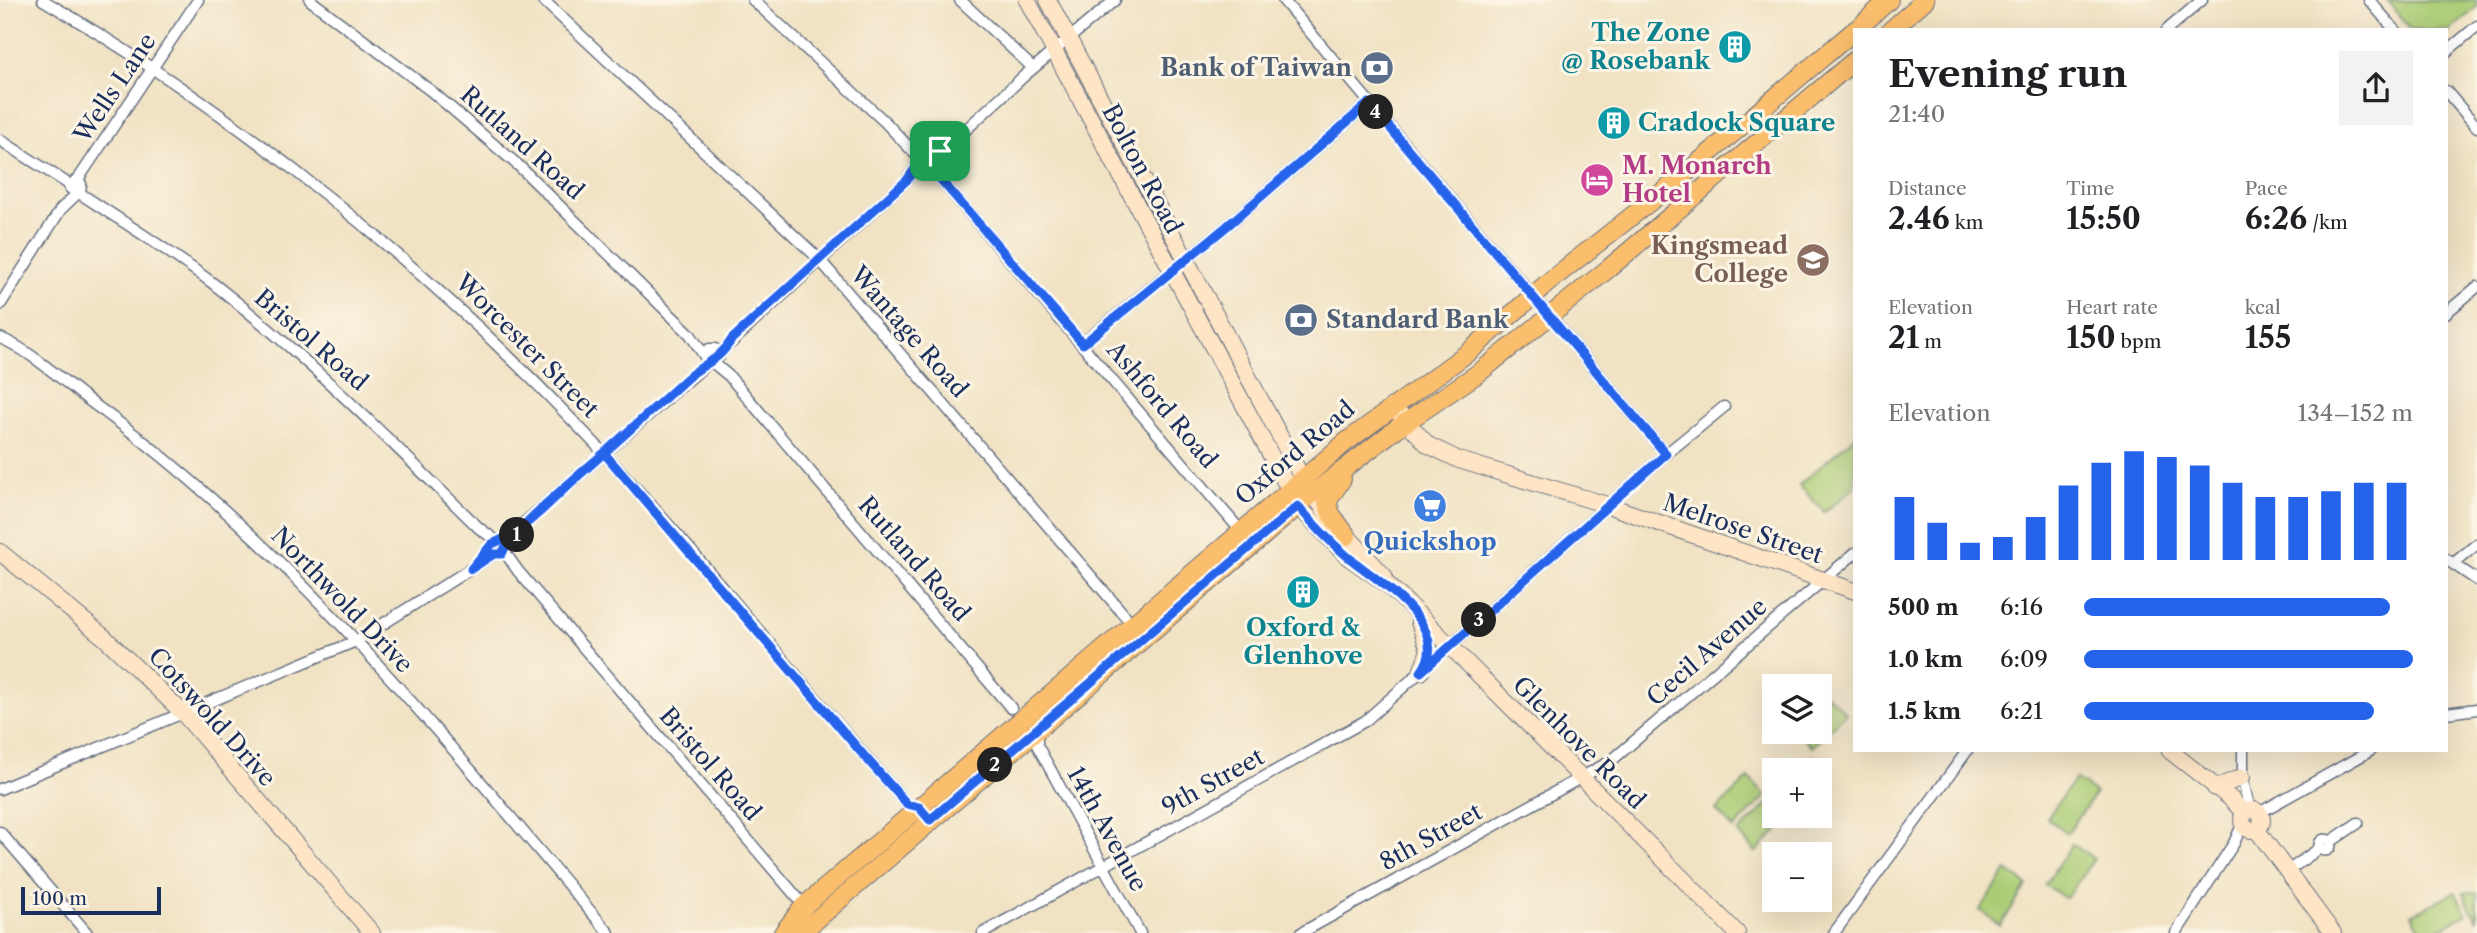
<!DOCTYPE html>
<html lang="en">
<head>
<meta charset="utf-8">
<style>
	:root { --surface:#fff; --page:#f2f2f2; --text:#202124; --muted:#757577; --accent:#2563eb }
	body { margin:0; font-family:"Libre Caslon Text",serif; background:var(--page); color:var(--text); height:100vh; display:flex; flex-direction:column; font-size:26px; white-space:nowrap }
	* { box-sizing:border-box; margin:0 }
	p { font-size:23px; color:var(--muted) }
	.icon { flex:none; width:38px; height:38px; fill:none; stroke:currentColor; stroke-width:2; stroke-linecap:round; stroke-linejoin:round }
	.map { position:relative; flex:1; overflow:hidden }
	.sheet { position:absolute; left:1853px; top:28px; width:595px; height:724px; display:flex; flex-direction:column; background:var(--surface); border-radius:0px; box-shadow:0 7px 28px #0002 }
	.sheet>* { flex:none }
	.tools { position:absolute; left:1762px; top:674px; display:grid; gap:14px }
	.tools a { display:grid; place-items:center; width:70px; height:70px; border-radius:0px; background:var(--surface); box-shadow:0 7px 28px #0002; font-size:35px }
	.scale { position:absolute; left:21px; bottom:18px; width:140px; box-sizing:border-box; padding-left:7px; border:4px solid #1b2f5e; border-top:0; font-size:19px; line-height:24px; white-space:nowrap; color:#1b2f5e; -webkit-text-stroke:5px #fcf5e5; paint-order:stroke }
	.pin { position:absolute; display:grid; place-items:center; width:60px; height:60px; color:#fff; margin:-30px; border-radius:14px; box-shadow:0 4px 10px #0006 }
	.km { position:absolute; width:35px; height:35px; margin:-18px; border-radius:50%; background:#222; color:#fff; font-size:19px; line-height:35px; text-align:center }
	.round { display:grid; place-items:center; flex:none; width:74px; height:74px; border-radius:0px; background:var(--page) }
	.head { display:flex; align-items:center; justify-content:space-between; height:119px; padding:0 35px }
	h1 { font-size:38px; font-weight:800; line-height:52px }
	.figures { display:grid; grid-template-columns:repeat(3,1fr); gap:10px; height:119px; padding:7px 35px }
	.figures div { display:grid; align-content:center }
	.figures b { font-size:30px; font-weight:800 }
	.figures small { font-size:19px; font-weight:400 }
	.figures p { font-size:19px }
	.chart { height:196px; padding:14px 35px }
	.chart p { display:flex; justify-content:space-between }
	.chart svg { width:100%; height:126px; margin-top:7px; stroke:var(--accent); stroke-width:6 }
	ul { padding:0 35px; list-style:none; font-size:23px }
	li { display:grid; grid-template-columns:112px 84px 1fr; align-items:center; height:52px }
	li i { height:18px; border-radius:9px; background:var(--accent) }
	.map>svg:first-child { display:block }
</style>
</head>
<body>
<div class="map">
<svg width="2477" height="933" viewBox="0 0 2477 933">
	<rect width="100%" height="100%" fill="#fcf5e5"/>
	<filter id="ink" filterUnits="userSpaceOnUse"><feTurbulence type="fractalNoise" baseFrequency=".0143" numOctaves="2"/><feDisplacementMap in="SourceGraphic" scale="14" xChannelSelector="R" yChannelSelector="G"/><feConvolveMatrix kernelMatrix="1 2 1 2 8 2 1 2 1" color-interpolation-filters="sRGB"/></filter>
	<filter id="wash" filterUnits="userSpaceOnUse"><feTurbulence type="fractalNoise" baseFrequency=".00686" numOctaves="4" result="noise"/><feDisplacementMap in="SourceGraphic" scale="28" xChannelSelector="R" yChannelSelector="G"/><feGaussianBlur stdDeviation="1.57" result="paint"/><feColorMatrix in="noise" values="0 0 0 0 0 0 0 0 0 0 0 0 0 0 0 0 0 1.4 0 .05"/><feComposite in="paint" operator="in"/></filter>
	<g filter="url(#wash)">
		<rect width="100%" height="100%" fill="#f0e2c3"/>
		<!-- green -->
		<g fill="#abcc74" stroke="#637e69" stroke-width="2">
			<path d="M2477,0V7L2447,33L2446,30H2411L2387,1Z"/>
			<path d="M1855,436V487L1824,512L1799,485Z"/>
			<path d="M1827,695L1846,713L1812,747L1797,732H1820V702Z"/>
			<path d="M1813,756L1833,776L1820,788V770H1800Z"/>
			<path d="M1749,778L1766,796L1734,829L1716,810Z"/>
			<path d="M2075,779L2096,793L2067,833L2047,818Z"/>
			<path d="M1773,799L1774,816L1791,817L1756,852L1738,833Z"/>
			<path d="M2072,844L2094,859L2066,898L2045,885Z"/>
			<path d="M2007,870L2027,885L2000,926L1980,910Z"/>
			<path d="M2455,892L2467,914L2431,933H2422L2412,914Z"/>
			<path d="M2477,892V921L2463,893Z"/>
		</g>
	</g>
	<g filter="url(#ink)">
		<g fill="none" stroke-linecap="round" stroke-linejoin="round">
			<!-- street casing -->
			<g stroke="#666e81" stroke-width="13">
				<g id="street">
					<path d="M43,0C242,117 419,260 578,426C693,545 796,680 907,804"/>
					<path d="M310,0L431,91L519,166L690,334L707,360L712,362L719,357L715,349H709L705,354"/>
					<path d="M543,0L819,259L1132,624"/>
					<path d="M753,0L885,122L921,160"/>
					<path d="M960,0L1033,68"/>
					<path d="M1283,0L1666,454"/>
					<path d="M2369,0L2395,30"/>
					<path d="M2167,30L2202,0"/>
					<path d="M2446,52L2477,26"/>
					<path d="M2446,91L2477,127"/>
					<path d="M0,140L70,185"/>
					<path d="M932,161L1024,76L1115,0"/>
					<path d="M932,164L941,180L1240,530"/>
					<path d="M77,181L198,0"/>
					<path d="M78,192C124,223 171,251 215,285C310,359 393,444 479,528L498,542"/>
					<path d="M0,305L61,209L80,191L81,184L75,181L70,188L76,193"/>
					<path d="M2446,313L2477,287"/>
					<path d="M0,338C27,348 67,384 91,402C293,546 449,746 609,933"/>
					<path d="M1083,343L1226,227L1369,103"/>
					<path d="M719,354L907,180L920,163"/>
					<path d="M712,362L729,376L1011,708"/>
					<path d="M501,543L709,362"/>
					<path d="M504,551L518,571L807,909"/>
					<path d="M2446,559L2477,580"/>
					<path d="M2454,563L2477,544"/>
					<path d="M2446,713L2477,709"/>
					<path d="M1037,728V745L1140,933"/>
					<path d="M2243,751V781L2250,810"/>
					<path d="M0,789L356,641L494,554"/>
					<path d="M2259,813L2370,751"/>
					<path d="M0,832L87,933"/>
					<circle cx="2325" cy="845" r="5.5"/>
					<path d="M2330,842L2358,823"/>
					<path d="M2289,870L2320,848"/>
					<path d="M983,933L1365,721L1666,454L1724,407"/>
					<path d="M1301,933L1611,761L1855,553"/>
					<path d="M1834,933L1967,751"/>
					<path d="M2176,933L2234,843L2243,823"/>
				</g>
			</g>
			<!-- secondary casing -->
			<g stroke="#666e81" stroke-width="18">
				<g id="secondary">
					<path d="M1027,0L1298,506L1348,557L1388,585L1408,604L1737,933"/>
					<path d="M1048,0L1302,478L1328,515L1384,576"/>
					<path d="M1392,406L1428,445L1459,460L1607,505L1855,591"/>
					<path d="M0,552L105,638L183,713L372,933"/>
					<path d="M1419,622L1429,650L1421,672"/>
					<path d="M2170,751L2230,798L2245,814"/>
					<path d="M2215,788L2242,777"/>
					<circle cx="2252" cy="820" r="10"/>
					<path d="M2256,829L2333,933"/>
				</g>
			</g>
			<!-- primary casing -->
			<g stroke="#666e81" stroke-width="20">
				<g id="primary">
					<path d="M1856,30L1889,0"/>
					<path d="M1891,30L1925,0"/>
					<path d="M1342,479L1327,502L1331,514L1347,536"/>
					<path d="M783,933L804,906L1346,442L1470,351L1551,280L1680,178L1855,30"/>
					<path d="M801,933L1312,494L1396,429L1480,372L1608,269L1855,60"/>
				</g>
			</g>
			<!-- street -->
			<use href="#street" stroke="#fff" stroke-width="10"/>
			<!-- secondary -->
			<use href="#secondary" stroke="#fde5c5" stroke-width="16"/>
			<!-- primary -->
			<use href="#primary" stroke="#fabe6d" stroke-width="18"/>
		</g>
	</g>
	<g fill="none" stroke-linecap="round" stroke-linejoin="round" filter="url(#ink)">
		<!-- route casing -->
		<g stroke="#fff" stroke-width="14">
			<path id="route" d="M940,151L923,158L907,180L732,339C718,362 705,362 686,379C649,413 612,446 575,479C550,502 523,532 492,544L471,569L494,554H502C511,530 582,473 604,453L866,758L907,804L919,807L930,820L1298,506C1313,524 1329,541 1347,556C1374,579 1456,626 1421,672L1666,454L1369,103L1226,227L1083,344L941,180L932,161L940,151"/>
		</g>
		<!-- route -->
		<use href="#route" stroke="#2563eb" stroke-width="9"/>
	</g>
	<!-- icons -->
	<defs>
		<g id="building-disc" transform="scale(1.75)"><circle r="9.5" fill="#0f9aa8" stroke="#fcf5e5"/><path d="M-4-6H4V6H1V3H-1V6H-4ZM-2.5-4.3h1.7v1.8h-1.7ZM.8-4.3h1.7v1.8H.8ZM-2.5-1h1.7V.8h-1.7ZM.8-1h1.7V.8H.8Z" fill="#fff"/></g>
		<g id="bank-disc" transform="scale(1.75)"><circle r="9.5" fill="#5c6f8a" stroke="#fcf5e5"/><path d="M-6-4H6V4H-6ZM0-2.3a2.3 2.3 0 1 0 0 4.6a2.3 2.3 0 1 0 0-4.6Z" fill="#fff"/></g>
		<g id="hotel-disc" transform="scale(1.75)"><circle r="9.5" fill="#d1479c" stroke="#fcf5e5"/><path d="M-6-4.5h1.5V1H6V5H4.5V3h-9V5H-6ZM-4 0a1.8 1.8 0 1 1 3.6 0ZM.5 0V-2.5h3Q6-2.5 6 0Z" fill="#fff"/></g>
		<g id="school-disc" transform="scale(1.75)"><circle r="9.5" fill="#8d6e63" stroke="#fcf5e5"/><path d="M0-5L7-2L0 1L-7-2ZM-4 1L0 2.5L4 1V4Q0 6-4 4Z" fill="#fff"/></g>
		<g id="supermarket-disc" transform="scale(1.75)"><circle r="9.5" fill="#3f7fe0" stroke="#fcf5e5"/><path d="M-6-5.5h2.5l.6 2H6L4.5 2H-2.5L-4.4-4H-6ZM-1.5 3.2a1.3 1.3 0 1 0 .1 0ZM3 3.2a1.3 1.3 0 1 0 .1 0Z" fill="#fff"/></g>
	</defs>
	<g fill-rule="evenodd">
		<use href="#building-disc" x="1735" y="47"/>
		<use href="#bank-disc" x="1377" y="68"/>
		<use href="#building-disc" x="1614" y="123"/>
		<use href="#hotel-disc" x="1597" y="180"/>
		<use href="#school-disc" x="1813" y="260"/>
		<use href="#bank-disc" x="1301" y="320"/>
		<use href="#supermarket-disc" x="1430" y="506"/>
		<use href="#building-disc" x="1303" y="592"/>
	</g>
	<g text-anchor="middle" stroke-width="6" stroke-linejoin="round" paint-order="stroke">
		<!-- culture labels -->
		<g font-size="24" font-weight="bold" fill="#0d838f" stroke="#fcf5e5" text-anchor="end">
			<text x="1710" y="41">The Zone<tspan x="1710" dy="28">@ Rosebank</tspan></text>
			<text x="1638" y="131" text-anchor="start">Cradock Square</text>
			<text x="1303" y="636" text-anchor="middle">Oxford &amp;<tspan x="1303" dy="28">Glenhove</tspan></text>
		</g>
		<!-- service labels -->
		<g font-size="24" font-weight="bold" fill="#4e5e75" stroke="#fcf5e5" text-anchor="end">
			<text x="1352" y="76">Bank of Taiwan</text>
			<text x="1326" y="328" text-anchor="start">Standard Bank</text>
		</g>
		<!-- street labels -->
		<g font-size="24" fill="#1b2f5e" stroke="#fcf5e5">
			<text transform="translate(115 88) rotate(-56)" y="8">Wells Lane</text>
			<text transform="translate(522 143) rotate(42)" y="8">Rutland Road</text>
			<text transform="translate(1142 169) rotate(62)" y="8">Bolton Road</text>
			<text transform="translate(909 332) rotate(49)" y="8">Wantage Road</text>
			<text transform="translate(311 340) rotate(41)" y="8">Bristol Road</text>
			<text transform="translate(527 346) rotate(45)" y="8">Worcester Street</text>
			<text transform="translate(1162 405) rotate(50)" y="8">Ashford Road</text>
			<text transform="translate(1295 453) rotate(-40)" y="8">Oxford Road</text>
			<text transform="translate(1743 529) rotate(19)" y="8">Melrose Street</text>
			<text transform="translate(914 559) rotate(49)" y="8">Rutland Road</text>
			<text transform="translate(342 600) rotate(46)" y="8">Northwold Drive</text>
			<text transform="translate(1707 652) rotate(-41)" y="8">Cecil Avenue</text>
			<text transform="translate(212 717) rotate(48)" y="8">Cotswold Drive</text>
			<text transform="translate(1579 743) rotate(45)" y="8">Glenhove Road</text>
			<text transform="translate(710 764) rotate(49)" y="8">Bristol Road</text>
			<text transform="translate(1213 782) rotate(-29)" y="8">9th Street</text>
			<text transform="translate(1107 829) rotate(61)" y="8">14th Avenue</text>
			<text transform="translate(1431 837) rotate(-29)" y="8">8th Street</text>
		</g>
		<!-- hotel labels -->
		<g font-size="24" font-weight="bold" fill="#b23c85" stroke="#fcf5e5" text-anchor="start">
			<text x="1622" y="174">M. Monarch<tspan x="1622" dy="28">Hotel</tspan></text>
		</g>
		<!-- education labels -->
		<g font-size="24" font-weight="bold" fill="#785e54" stroke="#fcf5e5" text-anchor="end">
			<text x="1788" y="254">Kingsmead<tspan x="1788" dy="28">College</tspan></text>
		</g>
		<!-- shop labels -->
		<g font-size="24" font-weight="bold" fill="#366cbe" stroke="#fcf5e5">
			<text x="1430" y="550">Quickshop</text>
		</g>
	</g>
</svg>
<div class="tools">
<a><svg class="icon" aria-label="layers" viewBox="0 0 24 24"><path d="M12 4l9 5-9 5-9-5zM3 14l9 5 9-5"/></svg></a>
<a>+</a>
<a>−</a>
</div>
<div class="scale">100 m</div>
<div class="pin" style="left:940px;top:151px;background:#1e9e55"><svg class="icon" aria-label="arrive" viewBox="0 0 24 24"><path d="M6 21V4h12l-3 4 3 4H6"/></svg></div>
<b class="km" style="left:517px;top:535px">1</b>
<b class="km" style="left:995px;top:765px">2</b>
<b class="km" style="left:1479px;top:620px">3</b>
<b class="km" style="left:1376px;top:112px">4</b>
<section class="sheet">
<div class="head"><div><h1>Evening run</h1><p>21:40</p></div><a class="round"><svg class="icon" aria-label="share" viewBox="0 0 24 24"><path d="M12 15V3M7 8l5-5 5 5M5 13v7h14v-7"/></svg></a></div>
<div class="figures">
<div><p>Distance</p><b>2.46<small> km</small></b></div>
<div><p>Time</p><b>15:50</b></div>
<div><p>Pace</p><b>6:26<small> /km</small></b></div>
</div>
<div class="figures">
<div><p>Elevation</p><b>21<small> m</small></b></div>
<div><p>Heart rate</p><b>150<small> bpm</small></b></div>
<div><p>kcal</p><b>155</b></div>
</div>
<div class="chart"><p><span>Elevation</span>134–152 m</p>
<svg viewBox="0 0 160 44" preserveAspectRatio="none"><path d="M5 44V22M15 44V31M25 44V38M35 44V36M45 44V29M55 44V18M65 44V10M75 44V6M85 44V8M95 44V11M105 44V17M115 44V22M125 44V22M135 44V20M145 44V17M155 44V17"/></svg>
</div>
<ul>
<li><b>500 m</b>6:16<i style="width:93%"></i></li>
<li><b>1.0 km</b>6:09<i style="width:100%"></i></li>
<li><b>1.5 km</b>6:21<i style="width:88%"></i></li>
</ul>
</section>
</div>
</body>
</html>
